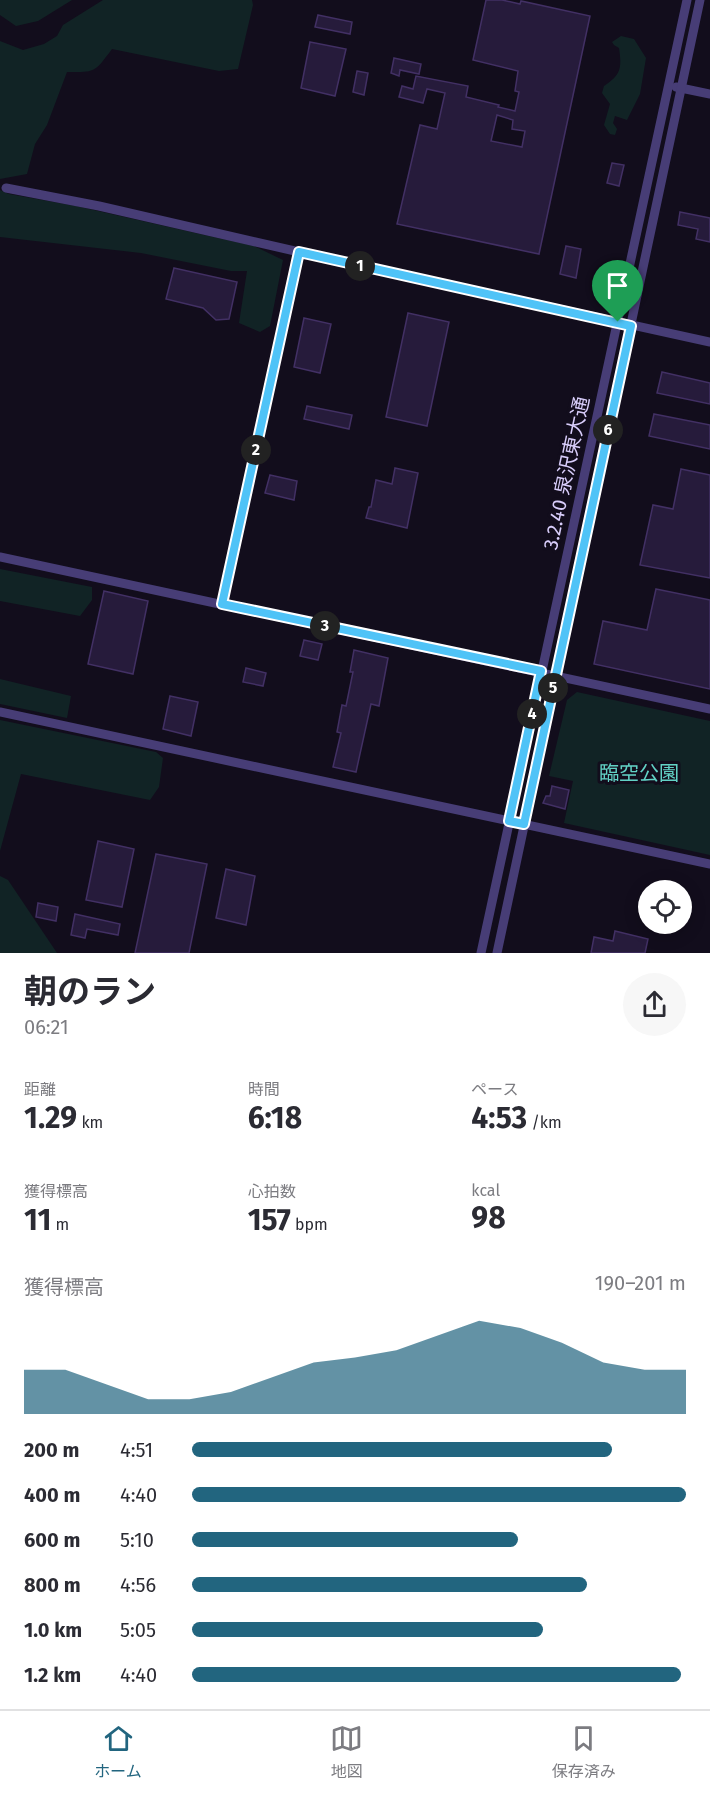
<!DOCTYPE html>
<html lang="ja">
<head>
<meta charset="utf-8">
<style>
	:root { --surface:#fff; --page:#f7f7f7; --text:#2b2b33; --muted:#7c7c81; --line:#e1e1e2; --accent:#22657f }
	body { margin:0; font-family:"Fira Sans","Noto Sans JP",sans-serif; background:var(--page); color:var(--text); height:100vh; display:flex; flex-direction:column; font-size:22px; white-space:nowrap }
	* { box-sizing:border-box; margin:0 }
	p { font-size:20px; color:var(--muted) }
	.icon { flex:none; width:33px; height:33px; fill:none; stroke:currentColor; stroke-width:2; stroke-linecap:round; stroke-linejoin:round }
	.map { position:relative; height:953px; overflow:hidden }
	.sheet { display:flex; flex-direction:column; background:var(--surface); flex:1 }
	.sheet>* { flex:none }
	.fabs { position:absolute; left:638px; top:880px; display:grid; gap:12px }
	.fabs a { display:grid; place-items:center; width:54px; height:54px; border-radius:50%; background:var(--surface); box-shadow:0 3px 15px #0003; font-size:30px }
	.pin { position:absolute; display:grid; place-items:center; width:51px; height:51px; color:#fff; margin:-62px -26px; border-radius:50% 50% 50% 0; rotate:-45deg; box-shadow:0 0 6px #0007 }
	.pin .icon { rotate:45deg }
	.km { position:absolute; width:30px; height:30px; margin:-15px; border-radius:50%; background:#222; color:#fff; font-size:16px; line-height:30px; text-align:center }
	.round { display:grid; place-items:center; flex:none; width:63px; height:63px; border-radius:32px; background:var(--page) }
	.summary { display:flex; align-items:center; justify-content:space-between; height:102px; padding:0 24px }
	h1 { font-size:33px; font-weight:700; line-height:45px }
	.metrics { display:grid; grid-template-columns:repeat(3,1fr); gap:9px; height:102px; padding:6px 24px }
	.metrics div { display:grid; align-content:center }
	.metrics b { font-size:30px; font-weight:700 }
	.metrics small { font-size:16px; font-weight:400 }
	.metrics p { font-size:16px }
	.chart { height:168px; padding:12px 24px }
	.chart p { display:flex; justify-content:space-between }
	.chart svg { width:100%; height:108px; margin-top:6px; fill:var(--accent); opacity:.7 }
	ul { padding:0 24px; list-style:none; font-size:20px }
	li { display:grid; grid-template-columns:96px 72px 1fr; align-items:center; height:45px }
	li i { height:15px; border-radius:8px; background:var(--accent) }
	.dock { display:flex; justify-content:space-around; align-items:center; height:84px; border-top:2px solid var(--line); background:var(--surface); font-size:16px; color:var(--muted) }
	.dock a { display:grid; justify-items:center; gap:3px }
	.dock .on { color:var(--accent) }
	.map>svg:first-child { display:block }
</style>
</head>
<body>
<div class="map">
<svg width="710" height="953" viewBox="0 0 710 953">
	<rect width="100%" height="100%" fill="#120d1c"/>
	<!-- green -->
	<g fill="#112325">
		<path d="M0,0H72L38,21L16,26L0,15Z"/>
		<path d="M103,0H252L253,5L238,69L219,71L112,49C94,73 96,72 67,72L47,125L35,144L27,174L0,179V41L23,50L44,44L57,36L63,25Z"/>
		<path d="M621,36L634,39L646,58L640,94L627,120L615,116L613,123L617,129L615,135L610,134L604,125L610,104L602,93L604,86C621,75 622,68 619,48L614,45L612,42Z"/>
		<path d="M0,190L9,194L76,206L200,234L254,246L283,260L270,326L260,332L239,323L247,271H231L141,253L0,237Z"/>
		<path d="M0,569L92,587V600L80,616L0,601Z"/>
		<path d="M0,679L71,696L67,718L0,704Z"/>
		<path d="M577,692L710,721V855L564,823L573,781L549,776L567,700Z"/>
		<path d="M0,720L156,752L163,758L159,787L150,800L21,774L0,851Z"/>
		<path d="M0,876L8,880L57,953H0Z"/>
	</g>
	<!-- building -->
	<g fill="#261b3b" stroke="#423064" stroke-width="1.5" fill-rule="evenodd">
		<path d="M486,0H502L520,4L521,1L590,16L539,254L397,224L420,125L437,129L445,93L427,89L423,103L399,97L402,86L413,89L416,76L468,86L466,97L499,105L498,107L515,111L519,92L515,91L518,71L473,60ZM497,115L513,120L512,129L525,131L522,147L491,141Z"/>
		<path d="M318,15L352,22L350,34L315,27Z"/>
		<path d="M310,42L346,49L335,96L301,88Z"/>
		<path d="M394,58L421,64L419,74L400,70L399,76L391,73Z"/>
		<path d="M357,71L368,73L364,95L353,92Z"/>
		<path d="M612,163L624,165L619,186L607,183Z"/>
		<path d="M680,212L710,218V242L696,239L698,229L678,225Z"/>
		<path d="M566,246L581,249L576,278L560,274Z"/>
		<path d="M174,268L237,282L229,319L216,320L203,308L166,299Z"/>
		<path d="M408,313L449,322L427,426L386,417Z"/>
		<path d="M304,318L331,324L320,373L294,367Z"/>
		<path d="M662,372L710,383V404L657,393Z"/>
		<path d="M307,406L352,415L349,429L304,419Z"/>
		<path d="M654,414L710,425V449L649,436Z"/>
		<path d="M395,468L418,473L407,528L366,518L369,507H371L376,480L392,484Z"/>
		<path d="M681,469L710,475V578L640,565L653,505L673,509Z"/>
		<path d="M270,475L297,481L294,500L265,493Z"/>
		<path d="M656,589L710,600V689L594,664L603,621L647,630Z"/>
		<path d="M104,591L148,601L133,674L88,664Z"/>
		<path d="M304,640L322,644L318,660L300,656Z"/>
		<path d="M354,650L388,658L379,706L371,704L356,772L333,767L341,733L337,732L342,705L346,706L353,672H350Z"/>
		<path d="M246,668L266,673L263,686L243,682Z"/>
		<path d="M170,696L198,702L191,736L163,729Z"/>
		<path d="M552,786L569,790L565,809L543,803L546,796H550Z"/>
		<path d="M98,841L134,849L122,907L86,900Z"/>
		<path d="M156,854L207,864L189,953H135Z"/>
		<path d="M226,869L255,876L246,925L216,918Z"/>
		<path d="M38,903L58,907L56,921L36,917Z"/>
		<path d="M75,914L120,924L118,935L87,929L85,938L71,935Z"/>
		<path d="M615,931L648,939L645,953H591L594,937L613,941Z"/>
	</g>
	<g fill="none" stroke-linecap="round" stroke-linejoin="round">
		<!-- minor -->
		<g stroke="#473d76" stroke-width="9">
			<path d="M676,87L710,94"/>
			<path d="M6,188L99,206L299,252"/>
			<path d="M0,557L710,709"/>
			<path d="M222,604L299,252L710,342"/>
			<path d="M0,712L710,864"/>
			<path d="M481,953L687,0"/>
			<path d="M497,953L700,0"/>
		</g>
	</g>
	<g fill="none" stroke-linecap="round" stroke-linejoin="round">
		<!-- route casing -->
		<g stroke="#fff" stroke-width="12">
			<path id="route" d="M299,252L631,326L524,824L509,821L541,671L222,604Z"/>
		</g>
		<!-- route -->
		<use href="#route" stroke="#4fc3f7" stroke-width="8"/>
	</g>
	<g text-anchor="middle" stroke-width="6" stroke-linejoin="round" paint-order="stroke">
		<!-- street labels -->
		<g font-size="20" fill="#d8cdfa" stroke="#120d1c">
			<text transform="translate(566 473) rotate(-78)" y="7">3.2.40 泉沢東大通</text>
		</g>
		<!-- park labels -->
		<g font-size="20" fill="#62d1c5" stroke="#120d1c">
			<text x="639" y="780">臨空公園</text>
		</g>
	</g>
</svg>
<div class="fabs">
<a><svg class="icon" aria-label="locate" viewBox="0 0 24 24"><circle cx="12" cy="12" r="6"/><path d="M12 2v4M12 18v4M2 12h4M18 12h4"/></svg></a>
</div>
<div class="pin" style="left:618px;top:322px;background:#1e9e55"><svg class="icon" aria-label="arrive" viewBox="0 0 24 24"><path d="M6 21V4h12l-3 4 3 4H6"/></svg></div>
<b class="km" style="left:360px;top:266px">1</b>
<b class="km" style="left:256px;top:450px">2</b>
<b class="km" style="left:325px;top:626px">3</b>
<b class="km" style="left:532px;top:714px">4</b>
<b class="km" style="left:553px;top:688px">5</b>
<b class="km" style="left:608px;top:430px">6</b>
</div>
<section class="sheet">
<div class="summary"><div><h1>朝のラン</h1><p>06:21</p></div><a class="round"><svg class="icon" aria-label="share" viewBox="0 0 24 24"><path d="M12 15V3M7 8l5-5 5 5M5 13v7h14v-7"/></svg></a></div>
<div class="metrics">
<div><p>距離</p><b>1.29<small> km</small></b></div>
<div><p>時間</p><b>6:18</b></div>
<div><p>ペース</p><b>4:53<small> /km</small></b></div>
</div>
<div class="metrics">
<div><p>獲得標高</p><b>11<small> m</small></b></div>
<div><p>心拍数</p><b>157<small> bpm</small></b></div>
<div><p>kcal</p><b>98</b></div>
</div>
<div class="chart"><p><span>獲得標高</span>190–201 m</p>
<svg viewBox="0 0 160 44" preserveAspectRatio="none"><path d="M0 44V26L10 26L20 32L30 38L40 38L50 35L60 29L70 23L80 21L90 18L100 12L110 6L120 9L130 15L140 23L150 26L160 26V44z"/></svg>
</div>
<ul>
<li><b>200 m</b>4:51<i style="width:85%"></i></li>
<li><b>400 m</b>4:40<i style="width:100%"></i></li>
<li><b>600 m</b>5:10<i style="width:66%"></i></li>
<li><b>800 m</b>4:56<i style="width:80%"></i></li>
<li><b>1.0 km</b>5:05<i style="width:71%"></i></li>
<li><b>1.2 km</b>4:40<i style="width:99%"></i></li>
</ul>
</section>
<nav class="dock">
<a class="on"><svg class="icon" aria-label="home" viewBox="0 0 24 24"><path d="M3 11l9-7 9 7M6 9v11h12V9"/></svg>ホーム</a>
<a><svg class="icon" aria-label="map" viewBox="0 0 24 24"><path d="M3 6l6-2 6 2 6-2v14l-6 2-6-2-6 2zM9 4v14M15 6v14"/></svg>地図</a>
<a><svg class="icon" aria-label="saved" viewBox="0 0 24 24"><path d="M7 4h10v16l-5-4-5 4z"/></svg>保存済み</a>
</nav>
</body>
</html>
